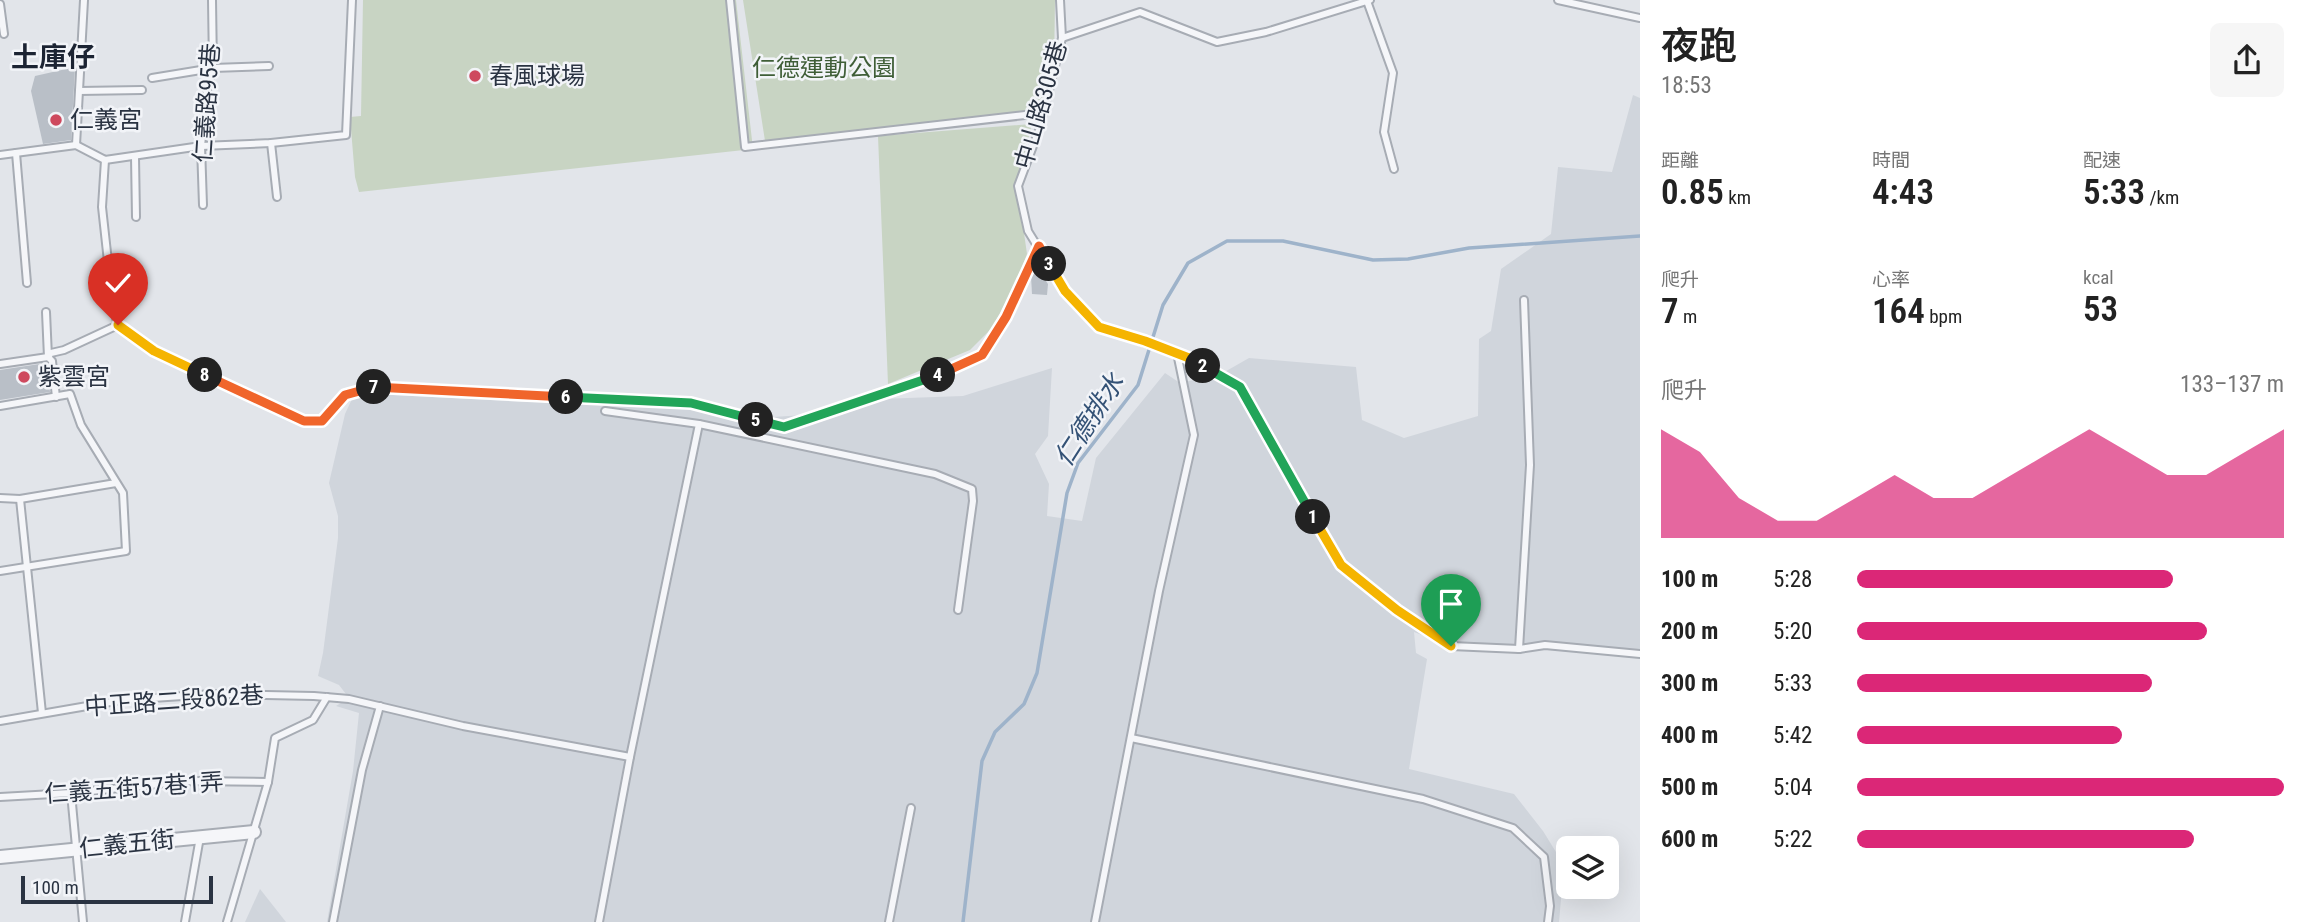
<!DOCTYPE html>
<html lang="zh-TW">
<head>
<meta charset="utf-8">
<style>
	:root { --surface:#fff; --page:#f6f6f6; --text:#222; --muted:#767676; --accent:#db2777 }
	body { margin:0; font-family:"Roboto Condensed","Noto Sans TC",sans-serif; background:var(--page); color:var(--text); height:100vh; display:flex; flex-direction:column; font-size:26px; white-space:nowrap }
	* { box-sizing:border-box; margin:0 }
	p { font-size:23px; color:var(--muted) }
	.icon { flex:none; width:38px; height:38px; fill:none; stroke:currentColor; stroke-width:2; stroke-linecap:round; stroke-linejoin:round }
	.map { position:relative; flex:1; overflow:hidden }
	.side { display:flex; flex-direction:column; background:var(--surface); width:665px }
	.side>* { flex:none }
	.buttons { position:absolute; left:1556px; top:836px; display:grid; gap:14px }
	.buttons a { display:grid; place-items:center; width:63px; height:63px; border-radius:10px; background:var(--surface); box-shadow:0 7px 28px #0002; font-size:35px }
	.scale { position:absolute; left:21px; bottom:18px; width:192px; box-sizing:border-box; padding-left:7px; border:4px solid #2a3342; border-top:0; font-size:19px; line-height:24px; white-space:nowrap; color:#2a3342; -webkit-text-stroke:5px #f2f4f8; paint-order:stroke }
	.pin { position:absolute; display:grid; place-items:center; width:60px; height:60px; color:#fff; margin:-72px -30px; border-radius:50% 50% 50% 0; rotate:-45deg; box-shadow:0 0 7px #0007 }
	.pin .icon { rotate:45deg }
	.km { position:absolute; width:35px; height:35px; margin:-18px; border-radius:50%; background:#222; color:#fff; font-size:19px; line-height:35px; text-align:center }
	.round { display:grid; place-items:center; flex:none; width:74px; height:74px; border-radius:10px; background:var(--page) }
	.head { display:flex; align-items:center; justify-content:space-between; height:119px; padding:0 21px }
	h1 { font-size:38px; font-weight:600; line-height:52px }
	.figures { display:grid; grid-template-columns:repeat(3,1fr); gap:10px; height:119px; padding:7px 21px }
	.figures div { display:grid; align-content:center }
	.figures b { font-size:35px; font-weight:600 }
	.figures small { font-size:19px; font-weight:400 }
	.figures p { font-size:19px }
	.chart { height:196px; padding:14px 21px }
	.chart p { display:flex; justify-content:space-between }
	.chart svg { width:100%; height:126px; margin-top:7px; fill:var(--accent); opacity:.7 }
	ul { padding:0 21px; list-style:none; font-size:23px }
	li { display:grid; grid-template-columns:112px 84px 1fr; align-items:center; height:52px }
	li i { height:18px; border-radius:9px; background:var(--accent) }
	main { display:flex; flex:1; min-height:0 }
	.map>svg:first-child { display:block }
</style>
</head>
<body>
<main>
<div class="map">
<svg width="1640" height="922" viewBox="0 0 1640 922">
	<rect width="100%" height="100%" fill="#e2e5ea"/>
	<!-- built -->
	<g fill="#d0d5dc">
		<path d="M1633,95L1640,98V653L1545,645L1479,649L1454,647L1414,632L1416,653L1427,659L1409,769L1514,794L1543,831L1564,865L1559,922H327L353,771L359,713L336,706L349,698L339,685L318,676L323,653L338,538V516L329,483L345,414L352,399L373,394L528,402L627,401L715,410L759,418L819,414L852,400L963,396L1052,368L1048,436L1035,454L1049,484L1047,516L1082,521L1096,458L1165,373L1180,383L1221,374L1249,358L1356,367L1362,420L1404,438L1478,416L1479,339L1491,331L1501,269L1551,234L1558,167L1612,172Z"/>
		<path d="M260,889L286,922H245Z"/>
	</g>
	<!-- green -->
	<g fill="#c8d4c3">
		<path d="M363,0H736L753,149L359,192L355,177L350,117L361,116Z"/>
		<path d="M743,0H1055L1054,68L1040,115L765,141Z"/>
		<path d="M1032,124L1017,184L1027,254L1015,285L992,328L970,350L888,384L878,136Z"/>
	</g>
	<g fill="none" stroke-linecap="round" stroke-linejoin="round">
		<!-- stream -->
		<path stroke="#9eb3ca" stroke-width="3.5" d="M963,922L982,761L995,732L1024,704L1037,673L1067,493L1078,463L1138,385L1163,305L1188,263L1227,241H1283L1373,260L1408,259L1469,248L1640,236"/>
	</g>
	<!-- building -->
	<g fill="#b9bfc7">
		<path d="M75,67L71,140L43,144L31,91L35,76Z"/>
		<path d="M1036,266L1048,284L1047,295L1032,294L1031,276Z"/>
		<path d="M46,363L50,392L0,400V370Z"/>
	</g>
	<g fill="none" stroke-linecap="round" stroke-linejoin="round">
		<!-- lane casing -->
		<g stroke="#a7acb4" stroke-width="10">
			<g id="lane">
				<path d="M730,0L745,147L1043,113"/>
				<path d="M1060,0L1062,38L1039,130L1018,186L1028,231L1065,291L1099,327L1189,358L1240,387L1341,565L1397,610L1451,646L1519,649L1545,645L1640,654"/>
				<path d="M1558,0L1640,18"/>
				<path d="M1367,1L1393,73L1384,132L1394,169"/>
				<path d="M0,4L4,34"/>
				<path d="M1062,38L1140,12L1217,42L1266,32L1370,0"/>
				<path d="M152,78L213,68L269,66"/>
				<path d="M79,91L142,90"/>
				<path d="M271,143L277,197"/>
				<path d="M76,145L84,0"/>
				<path d="M16,153L27,283"/>
				<path d="M0,155L76,145L105,160L201,146L271,143L346,135L352,0"/>
				<path d="M135,157L136,217"/>
				<path d="M105,160L102,207L113,307L118,325L154,351L304,421H322L345,395L372,387L691,403L784,427L940,374L982,355L1006,317L1039,246"/>
				<path d="M203,205L201,146L207,90L213,68L212,0"/>
				<path d="M46,312L48,357L52,361L56,397"/>
				<path d="M0,364L48,357L51,353L64,350L118,325"/>
				<path d="M0,406L70,394L81,425L123,493L126,551L0,571"/>
				<path d="M605,411L699,424L935,474L972,489L973,501L958,610"/>
				<path d="M0,498L20,499L116,483"/>
				<path d="M20,499L42,713"/>
				<path d="M1519,649L1530,465L1524,300"/>
				<path d="M0,721L122,700L213,694L314,696L349,699L463,726L630,757"/>
				<path d="M1131,738L1423,799L1513,828L1544,857L1550,906L1548,922"/>
				<path d="M71,793L83,922"/>
				<path d="M0,797L71,793L189,781L268,782"/>
				<path d="M185,922L200,837"/>
				<path d="M227,922L268,782L275,738L313,720L327,697"/>
				<path d="M333,922L362,770L380,706"/>
				<path d="M599,922L630,757L699,424"/>
				<path d="M889,922L911,808"/>
				<path d="M1095,922L1159,591L1194,435L1177,353"/>
			</g>
		</g>
		<!-- street casing -->
		<g stroke="#a7acb4" stroke-width="16">
			<path id="street" d="M0,857L254,832"/>
		</g>
		<!-- lane -->
		<use href="#lane" stroke="#f5f6f9" stroke-width="6"/>
		<!-- street -->
		<use href="#street" stroke="#f5f6f9" stroke-width="12"/>
	</g>
	<g fill="none" stroke-linecap="round" stroke-linejoin="round">
		<!-- split-1 casing -->
		<g stroke="#fff" stroke-width="14">
			<path id="split-1" d="M1313,517L1341,565L1397,610L1451,646"/>
		</g>
		<!-- split-2 casing -->
		<g stroke="#fff" stroke-width="14">
			<path id="split-2" d="M1203,366L1240,387L1313,517"/>
		</g>
		<!-- split-3 casing -->
		<g stroke="#fff" stroke-width="14">
			<path id="split-3" d="M1049,264L1065,291L1099,327L1145,341L1189,358L1203,366"/>
		</g>
		<!-- split-4 casing -->
		<g stroke="#fff" stroke-width="14">
			<path id="split-4" d="M938,375L982,355L1006,317L1039,246L1049,264"/>
		</g>
		<!-- split-5 casing -->
		<g stroke="#fff" stroke-width="14">
			<path id="split-5" d="M756,420L784,427L938,375"/>
		</g>
		<!-- split-6 casing -->
		<g stroke="#fff" stroke-width="14">
			<path id="split-6" d="M566,397L691,403L756,420"/>
		</g>
		<!-- split-7 casing -->
		<g stroke="#fff" stroke-width="14">
			<path id="split-7" d="M374,387L566,397"/>
		</g>
		<!-- split-8 casing -->
		<g stroke="#fff" stroke-width="14">
			<path id="split-8" d="M205,375L304,421H322L345,395L374,387"/>
		</g>
		<!-- split-9 casing -->
		<g stroke="#fff" stroke-width="14">
			<path id="split-9" d="M118,325L154,351L205,375"/>
		</g>
		<!-- split-1 -->
		<use href="#split-1" stroke="#f5b400" stroke-width="9"/>
		<!-- split-2 -->
		<use href="#split-2" stroke="#22a559" stroke-width="9"/>
		<!-- split-3 -->
		<use href="#split-3" stroke="#f5b400" stroke-width="9"/>
		<!-- split-4 -->
		<use href="#split-4" stroke="#f0652b" stroke-width="9"/>
		<!-- split-5 -->
		<use href="#split-5" stroke="#22a559" stroke-width="9"/>
		<!-- split-6 -->
		<use href="#split-6" stroke="#22a559" stroke-width="9"/>
		<!-- split-7 -->
		<use href="#split-7" stroke="#f0652b" stroke-width="9"/>
		<!-- split-8 -->
		<use href="#split-8" stroke="#f0652b" stroke-width="9"/>
		<!-- split-9 -->
		<use href="#split-9" stroke="#f5b400" stroke-width="9"/>
	</g>
	<!-- markers -->
	<g fill="#ce495e" stroke="#f2f4f8" stroke-width="2.5">
		<circle cx="475" cy="76" r="7"/>
		<circle cx="56" cy="120" r="7"/>
		<circle cx="24" cy="377" r="7"/>
	</g>
	<g text-anchor="middle" stroke-width="5" stroke-linejoin="round" paint-order="stroke">
		<!-- park labels -->
		<g font-size="24" fill="#3f5e37" stroke="#f2f4f8">
			<text x="824" y="76">仁德運動公園</text>
		</g>
		<!-- poi labels -->
		<g font-size="24" fill="#2a3342" stroke="#f2f4f8" text-anchor="start">
			<text x="489" y="84">春風球場</text>
			<text x="70" y="128">仁義宮</text>
			<text x="38" y="385">紫雲宮</text>
		</g>
		<!-- street labels -->
		<g font-size="24" fill="#2a3342" stroke="#f2f4f8">
			<text transform="translate(207 103) rotate(-86)" y="8">仁義路95巷</text>
			<text transform="translate(1041 105) rotate(-74)" y="8">中山路305巷</text>
			<text transform="translate(174 701) rotate(-4)" y="8">中正路二段862巷</text>
			<text transform="translate(134 788) rotate(-4)" y="8">仁義五街57巷1弄</text>
			<text transform="translate(127 844) rotate(-6)" y="8">仁義五街</text>
		</g>
		<!-- water labels -->
		<g font-size="26" font-style="italic" fill="#345276" stroke="#f2f4f8">
			<text transform="translate(1089 420) rotate(-57)" y="9">仁德排水</text>
		</g>
		<!-- quarter labels -->
		<g font-size="28" font-weight="bold" fill="#1c2433" stroke="#f2f4f8">
			<text x="53" y="67">土庫仔</text>
		</g>
	</g>
</svg>
<div class="buttons">
<a><svg class="icon" aria-label="layers" viewBox="0 0 24 24"><path d="M12 4l9 5-9 5-9-5zM3 14l9 5 9-5"/></svg></a>
</div>
<div class="scale">100 m</div>
<div class="pin" style="left:1451px;top:646px;background:#1e9e55"><svg class="icon" aria-label="arrive" viewBox="0 0 24 24"><path d="M6 21V4h12l-3 4 3 4H6"/></svg></div>
<div class="pin" style="left:118px;top:325px;background:#d93025"><svg class="icon" aria-label="check" viewBox="0 0 24 24"><path d="M5 12l5 5 9-10"/></svg></div>
<b class="km" style="left:1313px;top:517px">1</b>
<b class="km" style="left:1203px;top:366px">2</b>
<b class="km" style="left:1049px;top:264px">3</b>
<b class="km" style="left:938px;top:375px">4</b>
<b class="km" style="left:756px;top:420px">5</b>
<b class="km" style="left:566px;top:397px">6</b>
<b class="km" style="left:374px;top:387px">7</b>
<b class="km" style="left:205px;top:375px">8</b>
</div>
<section class="side">
<div class="head"><div><h1>夜跑</h1><p>18:53</p></div><a class="round"><svg class="icon" aria-label="share" viewBox="0 0 24 24"><path d="M12 15V3M7 8l5-5 5 5M5 13v7h14v-7"/></svg></a></div>
<div class="figures">
<div><p>距離</p><b>0.85<small> km</small></b></div>
<div><p>時間</p><b>4:43</b></div>
<div><p>配速</p><b>5:33<small> /km</small></b></div>
</div>
<div class="figures">
<div><p>爬升</p><b>7<small> m</small></b></div>
<div><p>心率</p><b>164<small> bpm</small></b></div>
<div><p>kcal</p><b>53</b></div>
</div>
<div class="chart"><p><span>爬升</span>133–137 m</p>
<svg viewBox="0 0 160 44" preserveAspectRatio="none"><path d="M0 44V6L10 14L20 30L30 38L40 38L50 30L60 22L70 30L80 30L90 22L100 14L110 6L120 14L130 22L140 22L150 14L160 6V44z"/></svg>
</div>
<ul>
<li><b>100 m</b>5:28<i style="width:74%"></i></li>
<li><b>200 m</b>5:20<i style="width:82%"></i></li>
<li><b>300 m</b>5:33<i style="width:69%"></i></li>
<li><b>400 m</b>5:42<i style="width:62%"></i></li>
<li><b>500 m</b>5:04<i style="width:100%"></i></li>
<li><b>600 m</b>5:22<i style="width:79%"></i></li>
</ul>
</section>
</main>
</body>
</html>
